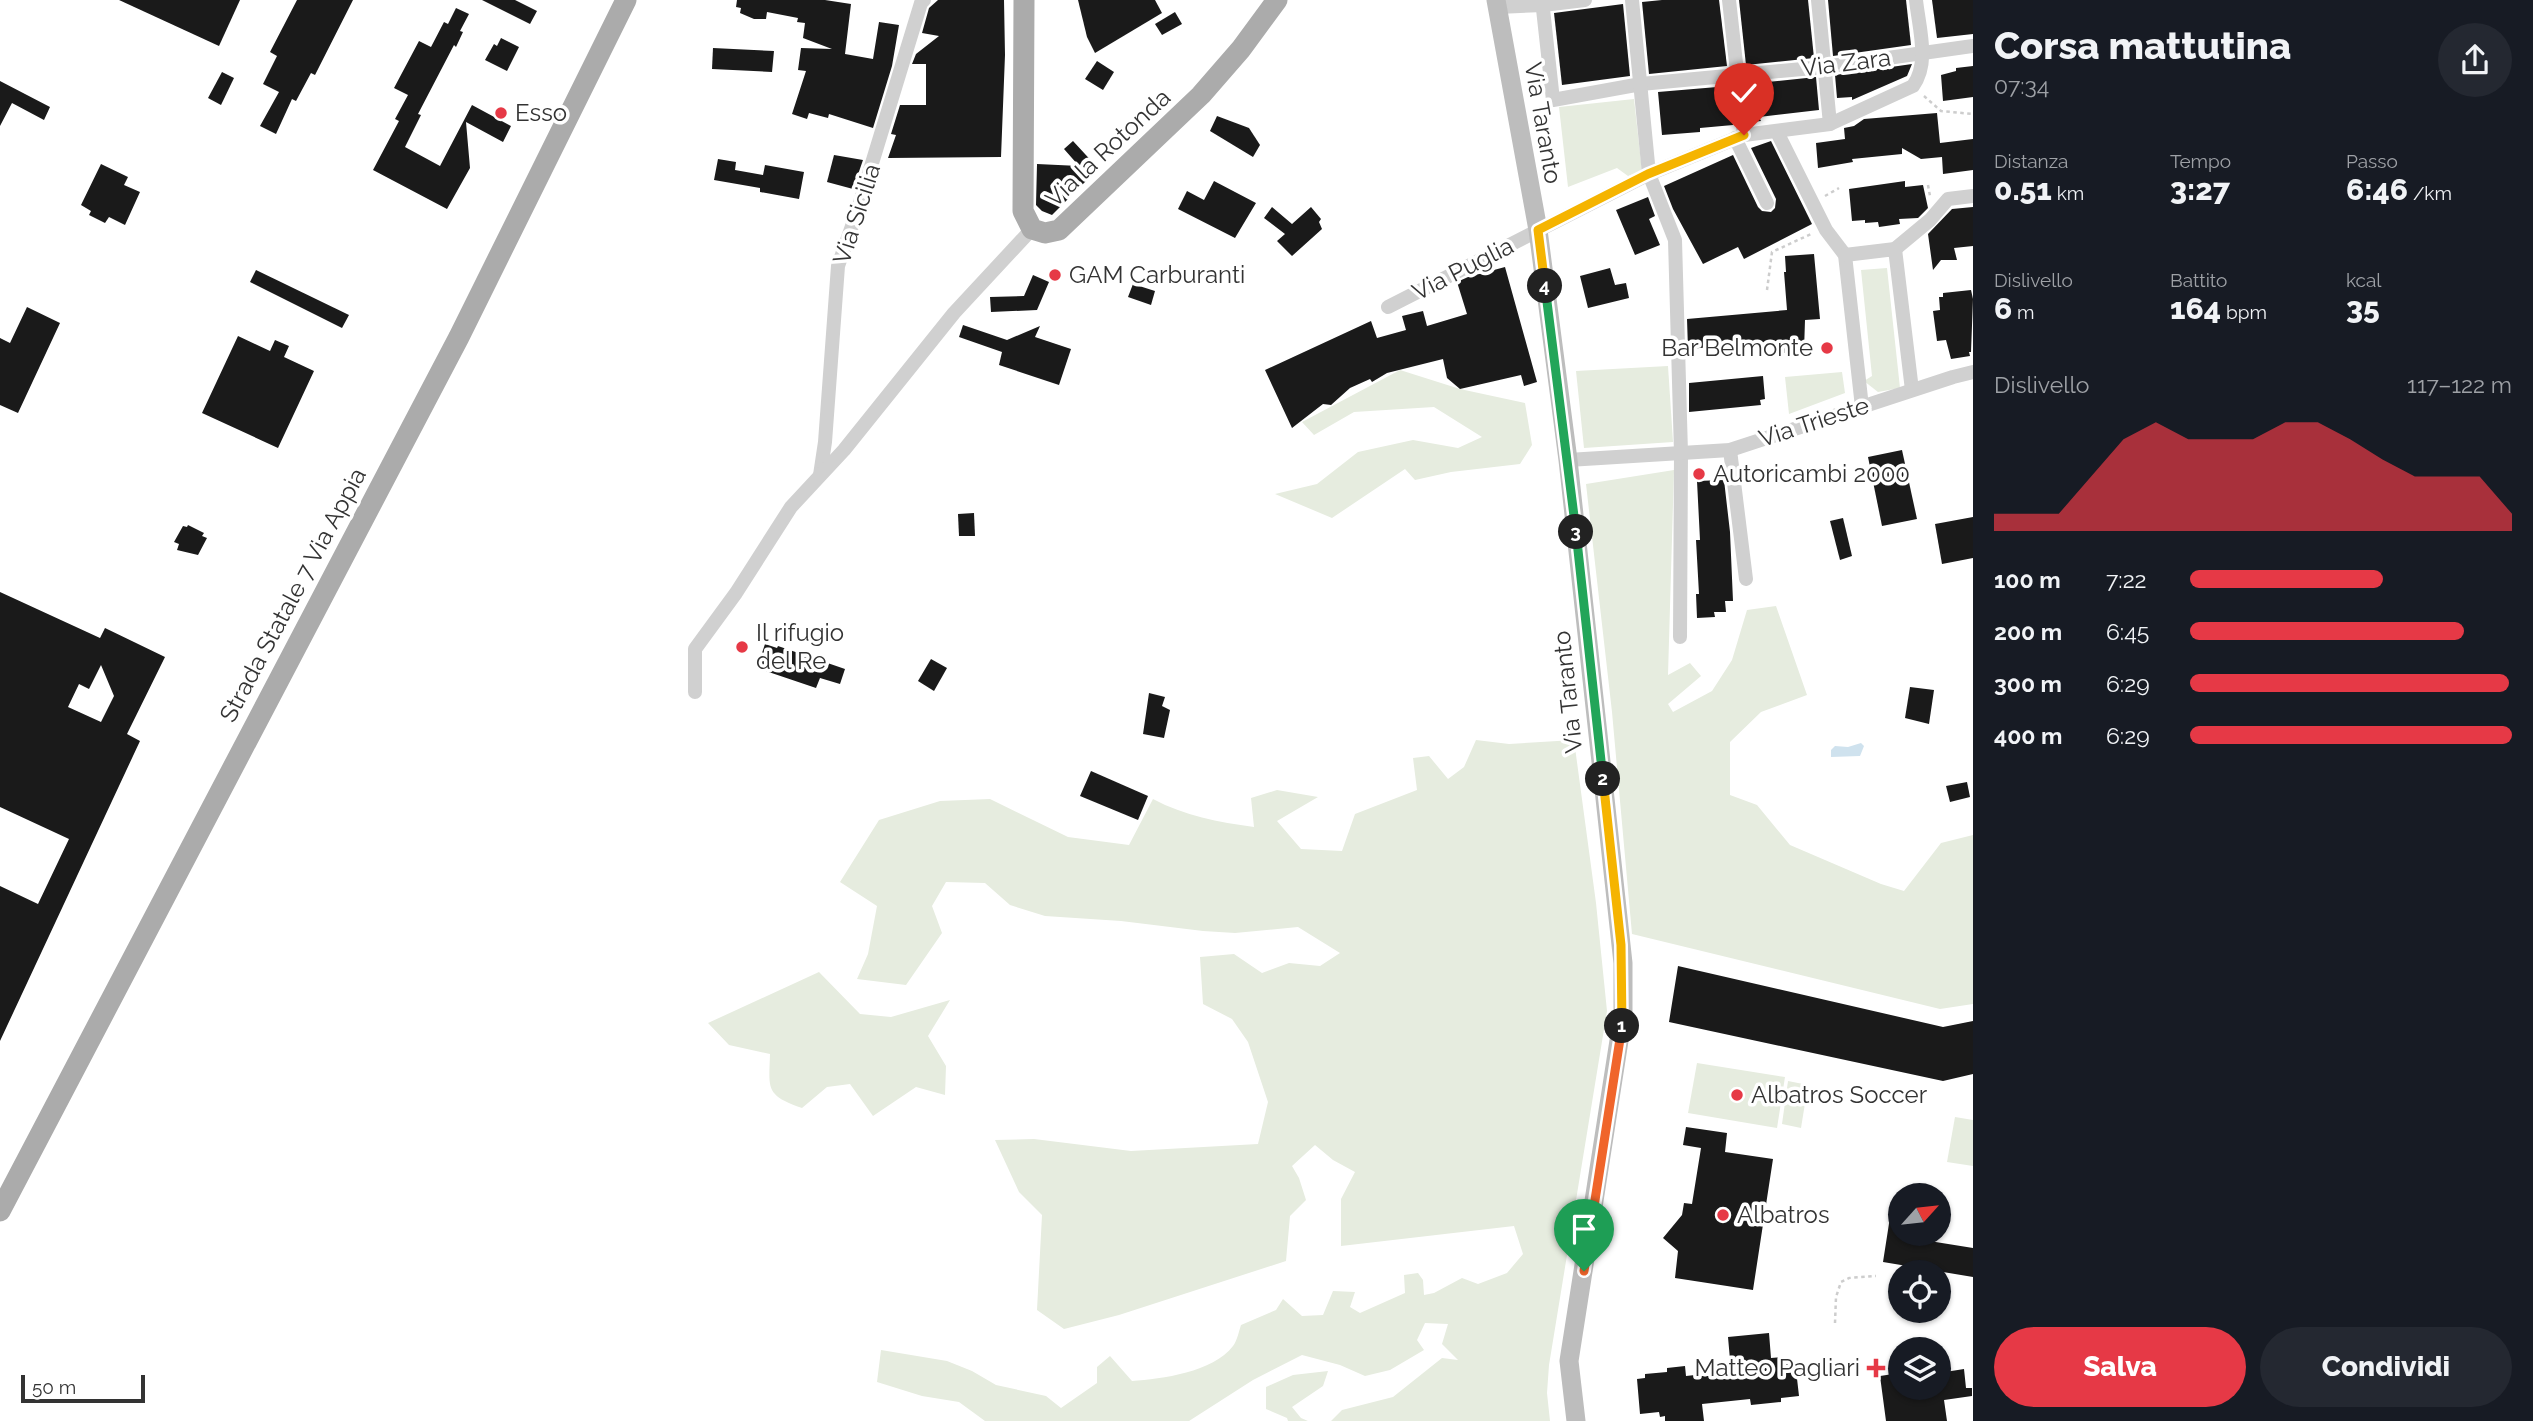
<!DOCTYPE html>
<html lang="it">
<head>
<meta charset="utf-8">
<style>
	:root { --surface:#171b24; --page:#242831; --text:#f1f3f6; --muted:#9ea1a6; --accent:#e63946 }
	body { margin:0; font-family:Raleway,sans-serif; background:var(--page); color:var(--text); height:100vh; display:flex; flex-direction:column; font-size:26px; white-space:nowrap }
	* { box-sizing:border-box; margin:0 }
	p { font-size:23px; color:var(--muted) }
	.icon { flex:none; width:38px; height:38px; fill:none; stroke:currentColor; stroke-width:2; stroke-linecap:round; stroke-linejoin:round }
	.map { position:relative; flex:1; overflow:hidden }
	.drawer { display:flex; flex-direction:column; background:var(--surface); width:560px }
	.drawer>* { flex:none }
	.needle { width:46px; rotate:63deg }
	.fabs { position:absolute; left:1888px; top:1183px; display:grid; gap:14px }
	.fabs a { display:grid; place-items:center; width:63px; height:63px; border-radius:50%; background:var(--surface); box-shadow:0 2px 5px #0004; font-size:35px }
	.scale { position:absolute; left:21px; bottom:18px; width:124px; box-sizing:border-box; padding-left:7px; border:4px solid #333; border-top:0; font-size:19px; line-height:24px; white-space:nowrap; color:#333; -webkit-text-stroke:5px #fff; paint-order:stroke }
	.pin { position:absolute; display:grid; place-items:center; width:60px; height:60px; color:#fff; margin:-72px -30px; border-radius:50% 50% 50% 0; rotate:-45deg; box-shadow:0 0 7px #0007 }
	.pin .icon { rotate:45deg }
	.km { position:absolute; width:35px; height:35px; margin:-18px; border-radius:50%; background:#222; color:#fff; font-size:19px; line-height:35px; text-align:center }
	.round { display:grid; place-items:center; flex:none; width:74px; height:74px; border-radius:37px; background:var(--page) }
	.overview { display:flex; align-items:center; justify-content:space-between; height:119px; padding:0 21px }
	h1 { font-size:38px; font-weight:800; line-height:52px }
	.metrics { display:grid; grid-template-columns:repeat(3,1fr); gap:10px; height:119px; padding:7px 21px }
	.metrics div { display:grid; align-content:center }
	.metrics b { font-size:30px; font-weight:800 }
	.metrics small { font-size:19px; font-weight:400 }
	.metrics p { font-size:19px }
	.chart { height:196px; padding:14px 21px }
	.chart p { display:flex; justify-content:space-between }
	.chart svg { width:100%; height:126px; margin-top:7px; fill:var(--accent); opacity:.7 }
	.primary-button { display:flex; gap:14px; margin-top:auto; padding:14px 21px }
	.primary-button a { flex:1; height:80px; border-radius:42px; background:var(--accent); color:#fff; font-size:28px; font-weight:800; line-height:80px; text-align:center }
	.primary-button a+a { background:var(--page); color:var(--text) }
	ul { padding:0 21px; list-style:none; font-size:23px }
	li { display:grid; grid-template-columns:112px 84px 1fr; align-items:center; height:52px }
	li i { height:18px; border-radius:9px; background:var(--accent) }
	main { display:flex; flex:1; min-height:0 }
	.map>svg:first-child { display:block }
</style>
</head>
<body>
<main>
<div class="map">
<svg width="1973" height="1421" viewBox="0 0 1973 1421">
	<rect width="100%" height="100%" fill="#fff"/>
	<!-- green -->
	<g fill="#e6ecdf">
		<path d="M1634,99L1642,171L1628,176L1617,168L1568,187L1559,107Z"/>
		<path d="M1887,268L1900,388L1878,392L1864,381L1872,376L1861,270Z"/>
		<path d="M1668,366L1673,442L1584,448L1576,371Z"/>
		<path d="M1400,370L1460,389L1525,403L1532,445L1520,464L1451,472L1415,480L1405,469L1332,518L1275,494L1317,484L1358,452L1413,440L1458,448L1482,437L1434,407L1354,412L1314,435L1302,422Z"/>
		<path d="M1842,372L1845,393L1789,414L1785,377Z"/>
		<path d="M1674,470L1668,675L1690,663L1701,676L1668,704L1673,712L1712,691L1732,660L1747,610L1776,606L1807,695L1761,712L1730,742V795L1757,805L1790,845L1881,884L1904,891L1941,843L1973,835V1004L1940,1009L1632,934L1612,712L1586,484Z"/>
		<path d="M1476,740L1509,744L1574,740L1596,903L1607,1011L1549,1365L1547,1393L1550,1421H1331L1342,1410L1393,1397L1442,1358L1458,1360L1442,1344L1448,1324L1425,1323L1417,1340L1424,1350L1390,1370L1365,1376L1340,1365L1302,1355L1253,1380L1189,1421H985L959,1402L922,1396L877,1382L881,1350L947,1361L972,1371L996,1385L1046,1396L1061,1408L1097,1383V1367L1110,1356L1132,1381C1162,1379 1213,1372 1233,1346C1237,1341 1239,1331 1241,1325L1276,1310L1283,1299L1302,1316L1323,1315L1333,1291L1355,1292L1350,1307L1360,1313L1405,1293L1404,1275L1418,1273L1423,1280L1424,1295L1434,1293L1462,1278L1478,1284L1507,1273L1523,1254L1514,1226L1341,1246V1199L1355,1172L1333,1160L1315,1145L1292,1166L1299,1178L1306,1200L1290,1216L1286,1261L1119,1315L1064,1329L1037,1310L1042,1215L1019,1192L995,1140L1034,1139L1131,1151L1258,1144L1268,1102L1248,1042L1232,1019L1203,1004L1200,957L1234,954L1262,973L1289,963L1320,966L1340,953L1298,927L1235,933L1203,931L1121,921L1045,916L1010,905L985,883L946,882L932,906L942,933L906,985L857,979L868,954L877,906L840,882L879,820L940,801L990,799L1068,837L1129,845L1153,799C1185,816 1218,822 1254,827L1251,798L1277,790L1318,797L1277,821L1301,849L1342,851L1355,814L1417,790L1413,758L1429,756L1448,779L1464,767Z"/>
		<path d="M819,972L860,1014L891,1017L950,1000L928,1036L946,1066L945,1095L916,1087L873,1116L850,1084L827,1087L802,1108C765,1095 769,1089 770,1054L729,1045L708,1023Z"/>
		<path d="M1697,1063L1785,1077L1777,1128L1688,1113Z"/>
		<path d="M1788,1081L1808,1085L1801,1128L1782,1124Z"/>
		<path d="M1955,1117L1973,1120V1166L1947,1162Z"/>
		<path d="M1328,1371L1323,1386L1292,1407L1301,1418L1308,1421H1288L1287,1418L1266,1409V1387L1293,1375Z"/>
	</g>
	<!-- water -->
	<path fill="#cfe2ee" d="M1861,743L1864,746L1860,756L1831,757V750L1835,746L1848,747Z"/>
	<!-- building -->
	<g fill="#1a1a1a" fill-rule="evenodd">
		<path d="M119,0H240L219,46Z"/>
		<path d="M297,0H353L315,75L311,73L296,101L292,99L276,134L260,126L279,92L263,84L277,56L270,52Z"/>
		<path d="M482,0H515L537,11L530,24Z"/>
		<path d="M737,0H825L851,4L845,54L873,59L879,22L899,25L892,66L873,128L829,114L828,118L809,113L807,119L792,114L806,71L798,70L801,48L832,49L803,38L805,23L797,22L798,18L767,12L766,19H754L740,13L741,8L736,7Z"/>
		<path d="M938,0H1004L1005,55L1001,157L888,158L896,135L891,134L900,105H926V64H912L916,54L939,36L922,33L929,8Z"/>
		<path d="M1078,0H1155L1162,13L1095,53L1087,37Z"/>
		<path d="M1662,0H1719L1727,66L1649,74L1642,2Z"/>
		<path d="M1739,0H1808L1814,58L1746,65Z"/>
		<path d="M1828,0H1906L1911,45L1833,56Z"/>
		<path d="M1932,0H1973V34L1937,38Z"/>
		<path d="M1623,4L1630,76L1562,85L1554,13Z"/>
		<path d="M456,8L469,14L460,31L463,32L456,47L454,45L418,114L421,115L405,147L440,166L472,105L511,126L503,142L466,122L470,168L447,209L373,170L399,121L395,119L408,95L394,88L419,41L431,47L444,22L448,24Z"/>
		<path d="M1175,12L1182,24L1162,35L1155,24Z"/>
		<path d="M501,38L519,47L507,71L485,60L494,44L497,46Z"/>
		<path d="M713,48L774,51L772,72L712,69Z"/>
		<path d="M1097,61L1114,72L1103,90L1085,79Z"/>
		<path d="M1912,64L1907,76L1852,100V97L1837,98L1835,75Z"/>
		<path d="M1973,66V97L1943,101L1941,75L1956,71V68Z"/>
		<path d="M222,72L234,78L221,105L208,98Z"/>
		<path d="M1816,77L1819,110L1759,117L1761,121L1752,122L1748,84Z"/>
		<path d="M0,81L50,107L44,120L12,103L0,126Z"/>
		<path d="M1729,86L1733,125L1700,128V132L1662,135L1658,92Z"/>
		<path d="M1937,113L1940,143L1973,139V170L1943,174L1942,157L1921,159L1902,148V154L1852,159L1853,162L1818,168L1816,143L1845,139L1844,128L1854,126L1864,119Z"/>
		<path d="M1217,116L1249,128L1260,145L1253,157L1210,131Z"/>
		<path d="M1073,141L1097,167H1100L1052,215L1042,211L1036,205L1037,164L1079,166L1064,149Z"/>
		<path d="M1771,141L1812,224L1744,259L1738,247L1703,264L1673,209L1664,186L1733,155L1758,207L1762,211L1771,212L1775,208L1776,199L1751,148Z"/>
		<path d="M834,155L863,160L853,189L827,182Z"/>
		<path d="M718,159L736,162L735,170L763,175L765,165L804,172L799,199L760,192V188L714,180Z"/>
		<path d="M101,164L128,177L124,185L140,192L125,225L109,217L105,223L89,215L91,211L81,205Z"/>
		<path d="M1214,181L1256,203L1235,238L1178,209L1187,191L1204,200Z"/>
		<path d="M1905,181V187L1923,185L1928,208L1918,218L1899,219L1900,224L1879,227L1878,222L1865,223V220L1852,221L1849,189Z"/>
		<path d="M1648,197L1655,216L1649,219L1660,245L1635,255L1616,210Z"/>
		<path d="M1272,207L1292,224L1311,207L1321,219L1319,222L1322,229L1292,256L1277,241L1285,234L1264,218Z"/>
		<path d="M1973,207V246L1954,248L1957,260H1941L1933,270L1928,234L1952,209Z"/>
		<path d="M1814,254L1820,319L1805,320L1804,351L1784,353L1783,341L1688,349L1687,319L1787,310L1784,272H1786L1785,256Z"/>
		<path d="M1505,267L1537,382L1524,386L1521,375L1460,389L1447,378L1443,359L1387,373L1372,382L1370,379L1350,388L1331,405L1323,404L1292,428L1265,370L1371,321L1377,338L1406,330L1402,316L1423,311L1427,326L1467,314L1457,282L1468,277Z"/>
		<path d="M1610,268L1615,285L1626,283L1629,298L1588,308L1580,276Z"/>
		<path d="M256,270L349,315L342,328L250,282Z"/>
		<path d="M1033,275L1049,282L1037,310L991,312L990,297L1024,296Z"/>
		<path d="M1133,284L1155,291L1151,305L1128,297Z"/>
		<path d="M1971,290L1973,299L1971,352H1969L1970,356L1951,359L1946,340L1937,341L1933,311L1940,310L1939,297H1943V293Z"/>
		<path d="M27,307L60,323L18,413L0,405V338L10,343Z"/>
		<path d="M963,325L1007,340L1040,326L1035,337L1071,349L1059,385L999,365L1002,352L959,337Z"/>
		<path d="M238,336L270,351L275,340L289,346L284,357L314,371L278,448L202,413Z"/>
		<path d="M1763,376L1765,399L1760,400L1761,405L1689,412V383Z"/>
		<path d="M1902,450L1917,519L1882,526L1868,457Z"/>
		<path d="M1724,480L1730,532L1733,601H1725L1726,612H1714L1715,617L1697,618L1696,594H1699L1696,540H1700L1697,481Z"/>
		<path d="M974,513L975,536H959L958,514Z"/>
		<path d="M1973,517V558L1942,564L1935,524Z"/>
		<path d="M1843,518L1852,556L1840,560L1830,521Z"/>
		<path d="M188,525L204,533L202,536L207,538L198,555L177,550L179,544L174,542L183,526L187,527Z"/>
		<path d="M0,592L100,638L105,628L165,657L127,734L140,741L0,1041V886L38,904L69,839L0,807ZM101,665L114,696L101,722L68,707L79,684L89,689Z"/>
		<path d="M765,644L777,648L778,646L845,669L840,684L820,678L816,688L757,668Z"/>
		<path d="M931,659L947,668L934,691L918,681Z"/>
		<path d="M1910,687L1934,690L1929,724L1905,718Z"/>
		<path d="M1149,693L1165,697L1162,706L1170,710L1164,738L1143,734Z"/>
		<path d="M1091,771L1148,796L1138,820L1080,796Z"/>
		<path d="M1967,782L1970,797L1950,802L1946,786Z"/>
		<path d="M1678,966L1943,1027L1973,1021V1074L1943,1081L1669,1022Z"/>
		<path d="M1686,1127L1727,1133L1725,1152L1773,1159L1753,1290L1675,1278L1678,1251L1663,1238L1682,1215L1684,1203L1692,1204L1701,1148L1683,1145Z"/>
		<path d="M1893,1198H1900V1234H1918L1917,1239L1973,1248V1277L1883,1262Z"/>
		<path d="M1769,1333L1771,1358L1785,1357L1786,1361H1795L1799,1396L1781,1398V1402L1751,1405L1750,1399L1702,1404L1704,1421H1665V1416L1660,1417L1659,1412L1640,1414L1637,1379L1645,1378V1374L1667,1372V1368L1685,1366L1686,1376L1731,1371L1728,1337Z"/>
		<path d="M1964,1369L1966,1388H1972V1396L1944,1400L1947,1421H1886L1880,1376L1900,1373V1388H1939V1373Z"/>
	</g>
	<g fill="none" stroke-linecap="round" stroke-linejoin="round">
		<!-- path -->
		<g stroke="#cdcdcd" stroke-width="2.5" stroke-dasharray="3.5 3.5" stroke-linecap="butt">
			<path d="M1924,96L1941,111L1973,114"/>
			<path d="M1928,185L1930,196"/>
			<path d="M1825,196L1839,188"/>
			<path d="M1767,290L1772,252L1811,234"/>
			<path d="M1835,1323L1836,1297L1841,1282L1849,1278L1876,1276"/>
		</g>
		<!-- street -->
		<g stroke="#d0d0d0" stroke-width="14">
			<path d="M1542,0L1553,100L1641,84L1824,67L1973,46"/>
			<path d="M1632,0L1649,174L1675,240L1681,453L1680,637"/>
			<path d="M1729,0L1744,135"/>
			<path d="M1818,0L1830,124"/>
			<path d="M1498,7L1543,5L1585,0"/>
			<path d="M1777,132L1826,230L1845,255L1862,407"/>
			<path d="M1735,138L1767,203"/>
			<path d="M1895,249L1930,220L1948,199L1973,196"/>
			<path d="M1845,255L1895,249L1912,390"/>
			<path d="M1388,307L1649,174L1744,135L1830,124L1913,86C1930,63 1919,28 1916,0"/>
			<path d="M1730,450L1746,579"/>
			<path d="M1568,460L1730,450L1953,377L1973,372"/>
			<path d="M820,475L825,442L838,266L858,209L921,3L924,0"/>
			<path d="M695,692V649L736,593L791,507L844,450L954,313L1032,229"/>
		</g>
		<!-- secondary -->
		<path stroke="#bdbdbd" stroke-width="19" d="M1496,0L1538,230L1568,460L1623,963V1015L1569,1361L1576,1421"/>
		<!-- primary -->
		<g stroke="#ababab" stroke-width="21">
			<path d="M1024,0L1023,211L1032,229L1045,233L1059,230L1201,95L1241,49L1277,0"/>
			<path d="M0,1211L459,337L626,0"/>
		</g>
	</g>
	<g fill="none" stroke-linecap="round" stroke-linejoin="round">
		<!-- split-1 casing -->
		<g stroke="#fff" stroke-width="14">
			<path id="split-1" d="M1584,1271L1622,1026"/>
		</g>
		<!-- split-2 casing -->
		<g stroke="#fff" stroke-width="14">
			<path id="split-2" d="M1603,779L1621,945L1622,1026"/>
		</g>
		<!-- split-3 casing -->
		<g stroke="#fff" stroke-width="14">
			<path id="split-3" d="M1576,532L1603,779"/>
		</g>
		<!-- split-4 casing -->
		<g stroke="#fff" stroke-width="14">
			<path id="split-4" d="M1545,286L1576,532"/>
		</g>
		<!-- split-5 casing -->
		<g stroke="#fff" stroke-width="14">
			<path id="split-5" d="M1545,286L1538,230L1648,174L1744,135"/>
		</g>
		<!-- split-1 -->
		<use href="#split-1" stroke="#f0652b" stroke-width="9"/>
		<!-- split-2 -->
		<use href="#split-2" stroke="#f5b400" stroke-width="9"/>
		<!-- split-3 -->
		<use href="#split-3" stroke="#22a559" stroke-width="9"/>
		<!-- split-4 -->
		<use href="#split-4" stroke="#22a559" stroke-width="9"/>
		<!-- split-5 -->
		<use href="#split-5" stroke="#f5b400" stroke-width="9"/>
	</g>
	<!-- markers -->
	<g fill="#e63946" stroke="#fff" stroke-width="2.5">
		<circle cx="501" cy="113" r="7"/>
		<circle cx="1055" cy="275" r="7"/>
		<circle cx="1827" cy="348" r="7"/>
		<circle cx="1699" cy="474" r="7"/>
		<circle cx="742" cy="647" r="7"/>
		<circle cx="1737" cy="1095" r="7"/>
		<circle cx="1723" cy="1215" r="7"/>
		<path d="M1872.5 1357.5h7v7h7v7h-7v7h-7v-7h-7v-7h7z"/>
	</g>
	<g text-anchor="middle" stroke-width="7" stroke-linejoin="round" paint-order="stroke">
		<!-- street labels -->
		<g font-size="24" fill="#333" stroke="#fff">
			<text transform="translate(1846 63) rotate(-7)" y="8">Via Zara</text>
			<text transform="translate(1543 123) rotate(80)" y="8">Via Taranto</text>
			<text transform="translate(1108 148) rotate(-43)" y="8">Via la Rotonda</text>
			<text transform="translate(857 214) rotate(-72)" y="8">Via Sicilia</text>
			<text transform="translate(1463 269) rotate(-27)" y="8">Via Puglia</text>
			<text transform="translate(1814 422) rotate(-18)" y="8">Via Trieste</text>
			<text transform="translate(293 595) rotate(-62)" y="8">Strada Statale 7 Via Appia</text>
			<text transform="translate(1568 692) rotate(-96)" y="8">Via Taranto</text>
		</g>
		<!-- poi labels -->
		<g font-size="24" fill="#333" stroke="#fff" text-anchor="start">
			<text x="515" y="121">Esso</text>
			<text x="1069" y="283">GAM Carburanti</text>
			<text x="1813" y="356" text-anchor="end">Bar Belmonte</text>
			<text x="1713" y="482">Autoricambi 2000</text>
			<text x="756" y="641">Il rifugio<tspan x="756" dy="28">del Re</tspan></text>
			<text x="1751" y="1103">Albatros Soccer</text>
			<text x="1737" y="1223">Albatros</text>
			<text x="1860" y="1376" text-anchor="end">Matteo Pagliari</text>
		</g>
	</g>
</svg>
<div class="fabs">
<a><svg class="needle" viewBox="-14 -14 28 28"><path d="M0-13l5 13h-10z" fill="#e53935"/><path d="M0 13l5-13h-10z" fill="#9ea1a6"/></svg></a>
<a><svg class="icon" aria-label="locate" viewBox="0 0 24 24"><circle cx="12" cy="12" r="6"/><path d="M12 2v4M12 18v4M2 12h4M18 12h4"/></svg></a>
<a><svg class="icon" aria-label="layers" viewBox="0 0 24 24"><path d="M12 4l9 5-9 5-9-5zM3 14l9 5 9-5"/></svg></a>
</div>
<div class="scale">50 m</div>
<div class="pin" style="left:1584px;top:1271px;background:#1e9e55"><svg class="icon" aria-label="arrive" viewBox="0 0 24 24"><path d="M6 21V4h12l-3 4 3 4H6"/></svg></div>
<div class="pin" style="left:1744px;top:135px;background:#d93025"><svg class="icon" aria-label="check" viewBox="0 0 24 24"><path d="M5 12l5 5 9-10"/></svg></div>
<b class="km" style="left:1622px;top:1026px">1</b>
<b class="km" style="left:1603px;top:779px">2</b>
<b class="km" style="left:1576px;top:532px">3</b>
<b class="km" style="left:1545px;top:286px">4</b>
</div>
<section class="drawer">
<div class="overview"><div><h1>Corsa mattutina</h1><p>07:34</p></div><a class="round"><svg class="icon" aria-label="share" viewBox="0 0 24 24"><path d="M12 15V3M7 8l5-5 5 5M5 13v7h14v-7"/></svg></a></div>
<div class="metrics">
<div><p>Distanza</p><b>0.51<small> km</small></b></div>
<div><p>Tempo</p><b>3:27</b></div>
<div><p>Passo</p><b>6:46<small> /km</small></b></div>
</div>
<div class="metrics">
<div><p>Dislivello</p><b>6<small> m</small></b></div>
<div><p>Battito</p><b>164<small> bpm</small></b></div>
<div><p>kcal</p><b>35</b></div>
</div>
<div class="chart"><p><span>Dislivello</span>117–122 m</p>
<svg viewBox="0 0 160 44" preserveAspectRatio="none"><path d="M0 44V38L10 38L20 38L30 25L40 12L50 6L60 12L70 12L80 12L90 6L100 6L110 12L120 19L130 25L140 25L150 25L160 38V44z"/></svg>
</div>
<ul>
<li><b>100 m</b>7:22<i style="width:60%"></i></li>
<li><b>200 m</b>6:45<i style="width:85%"></i></li>
<li><b>300 m</b>6:29<i style="width:99%"></i></li>
<li><b>400 m</b>6:29<i style="width:100%"></i></li>
</ul>
<div class="primary-button"><a>Salva</a><a>Condividi</a></div>
</section>
</main>
</body>
</html>
